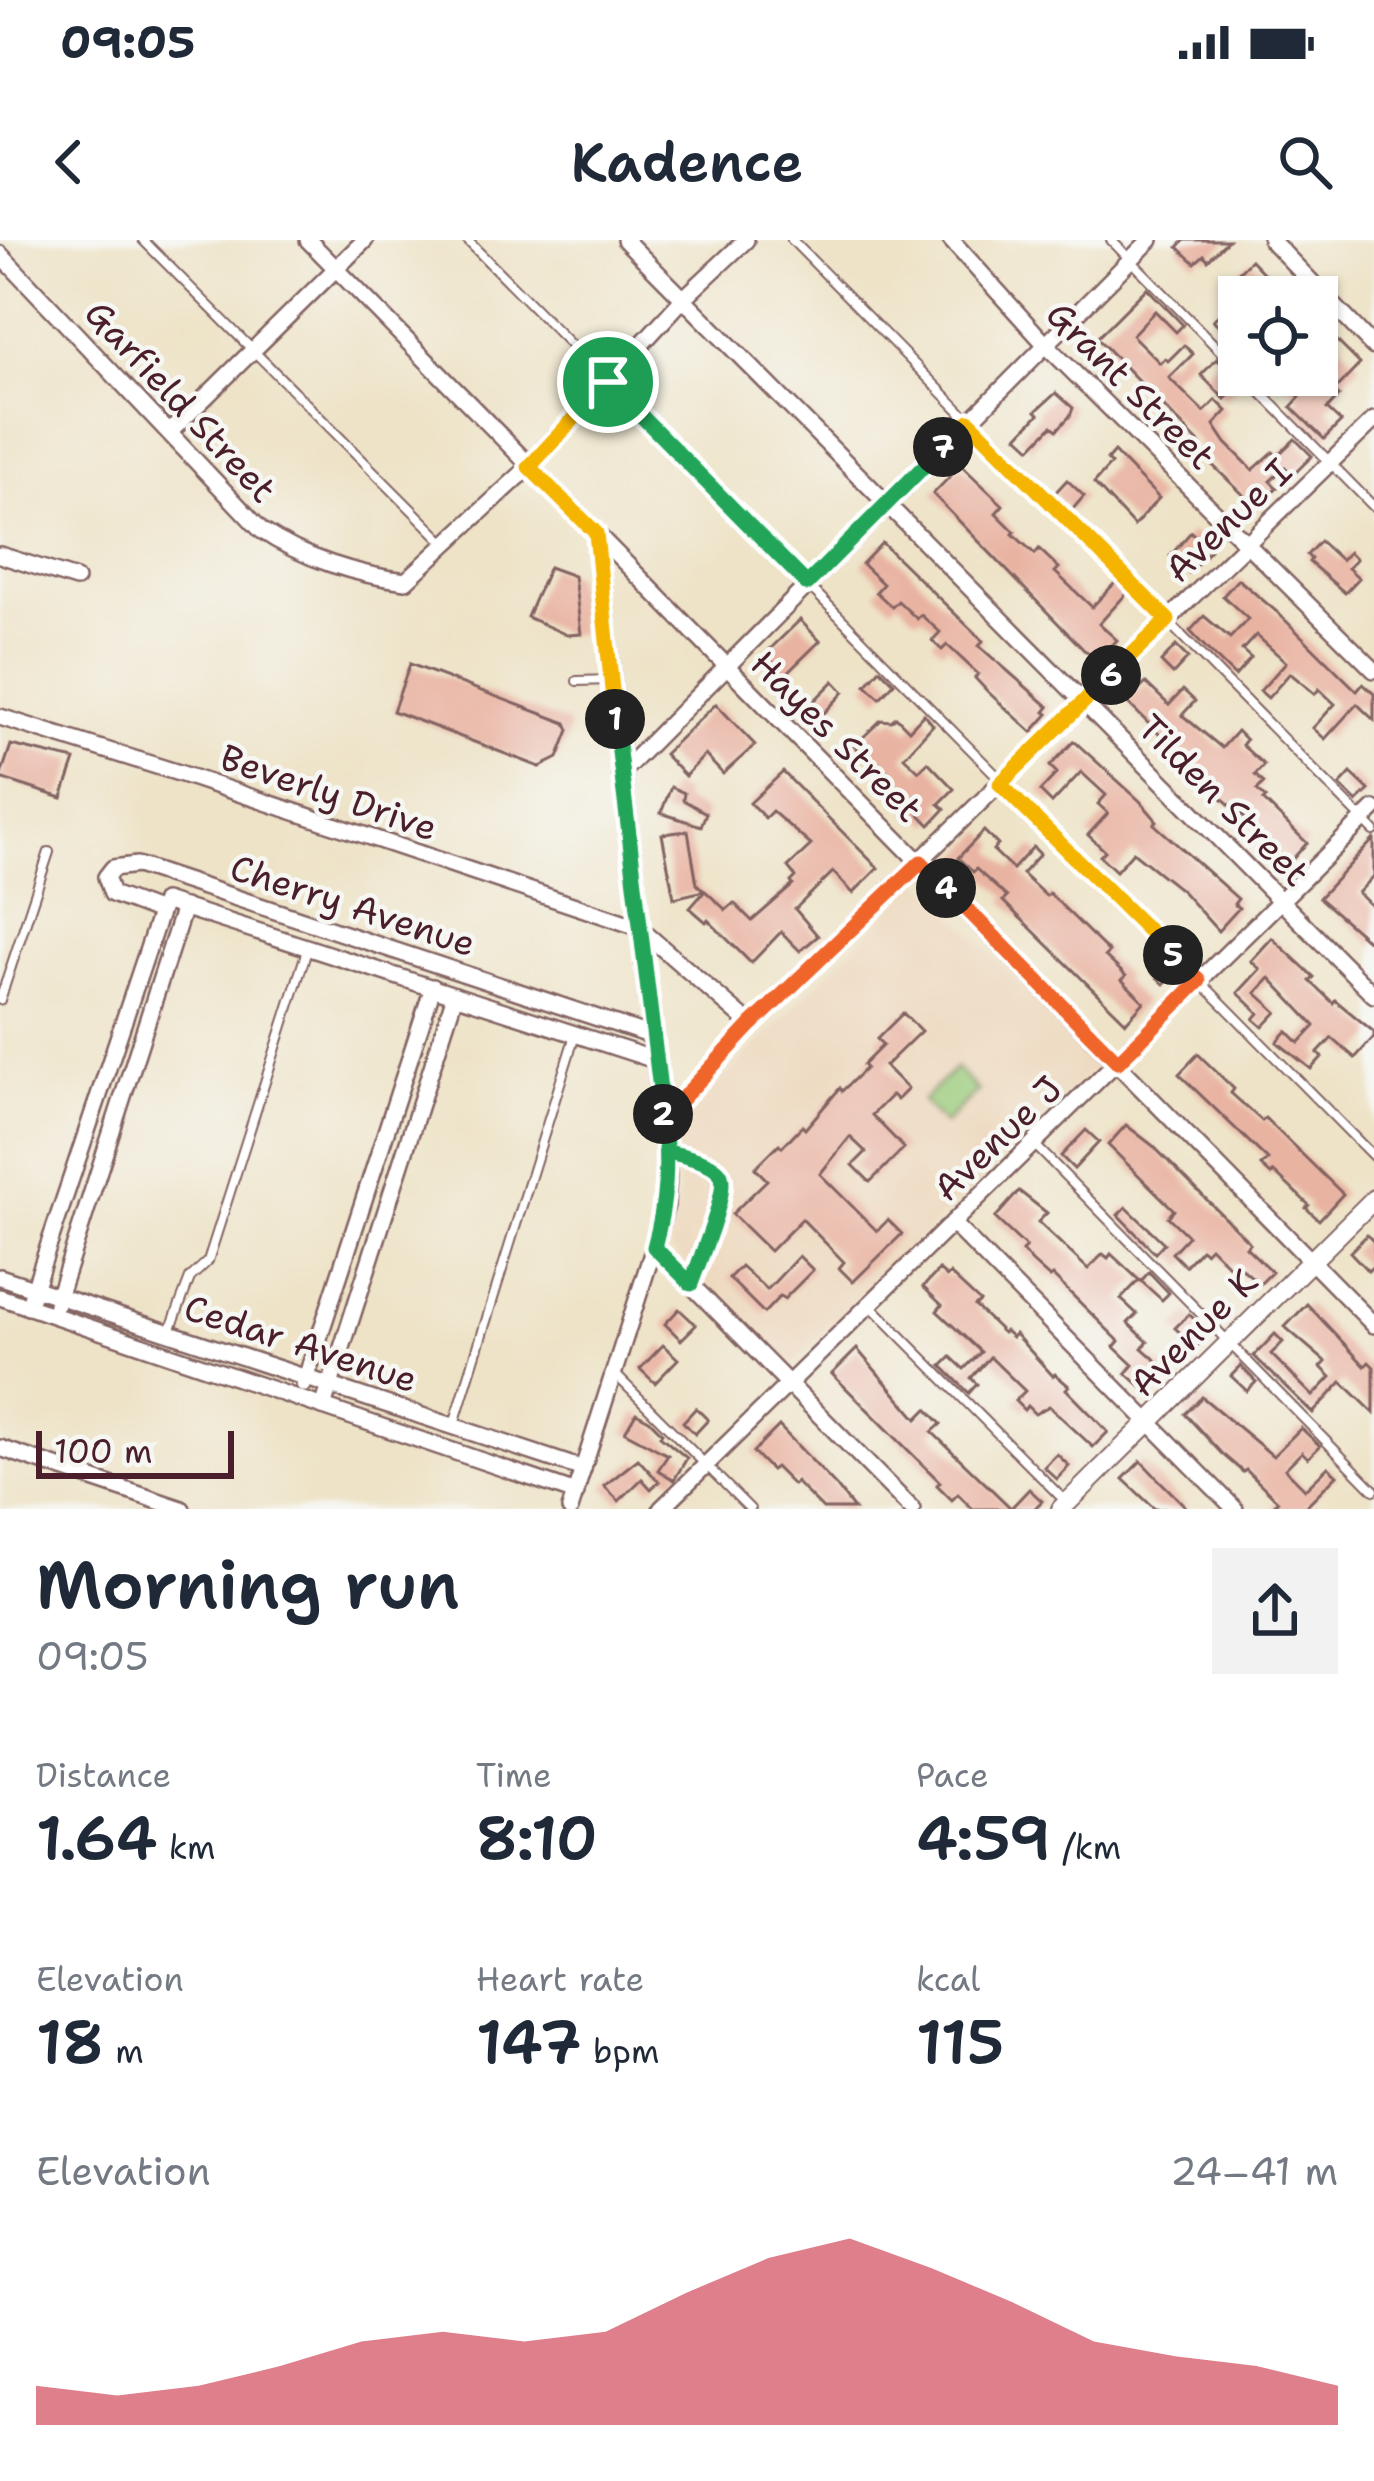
<!DOCTYPE html>
<html lang="en">
<head>
<meta charset="utf-8">
<style>
	:root { --surface:#fff; --page:#f2f2f3; --text:#1f2937; --muted:#747a83; --accent:#d1495b }
	body { margin:0; font-family:"Shantell Sans",sans-serif; background:var(--page); color:var(--text); height:100vh; display:flex; flex-direction:column; font-size:45px; white-space:nowrap }
	* { box-sizing:border-box; margin:0 }
	p { font-size:39px; color:var(--muted) }
	.icon { flex:none; width:66px; height:66px; fill:none; stroke:currentColor; stroke-width:2; stroke-linecap:round; stroke-linejoin:round }
	.map { position:relative; height:1269px; overflow:hidden }
	.side { display:flex; flex-direction:column; background:var(--surface); flex:1 }
	.side>* { flex:none }
	.fabs { position:absolute; left:1218px; top:36px; display:grid; gap:24px }
	.fabs a { display:grid; place-items:center; width:120px; height:120px; border-radius:0px; background:var(--surface); box-shadow:0 3px 9px #0004; font-size:60px }
	.scale { position:absolute; left:36px; bottom:30px; width:198px; box-sizing:border-box; padding-left:12px; border:6px solid #4a1f2b; border-top:0; font-size:33px; line-height:42px; white-space:nowrap; color:#4a1f2b; -webkit-text-stroke:9px #f6f6f2; paint-order:stroke }
	.pin { position:absolute; display:grid; place-items:center; width:102px; height:102px; color:#fff; margin:-51px; border:6px solid #fff; border-radius:50%; box-shadow:0 3px 12px #0007 }
	.km { position:absolute; width:60px; height:60px; margin:-30px; border-radius:50%; background:#222; color:#fff; font-size:33px; line-height:60px; text-align:center }
	.round { display:grid; place-items:center; flex:none; width:126px; height:126px; border-radius:0px; background:var(--page) }
	.summary { display:flex; align-items:center; justify-content:space-between; height:204px; padding:0 36px }
	h1 { font-size:66px; font-weight:600; line-height:90px }
	.figures { display:grid; grid-template-columns:repeat(3,1fr); gap:18px; height:204px; padding:12px 36px }
	.figures div { display:grid; align-content:center }
	.figures b { font-size:60px; font-weight:600 }
	.figures small { font-size:33px; font-weight:400 }
	.figures p { font-size:33px }
	.chart { height:336px; padding:24px 36px }
	.chart p { display:flex; justify-content:space-between }
	.chart svg { width:100%; height:216px; margin-top:12px; fill:var(--accent); opacity:.7 }
	.status { display:flex; justify-content:space-between; align-items:center; height:84px; padding:0 60px; background:var(--surface); direction:ltr }
	.status svg { height:33px; fill:currentColor }
	header { display:flex; justify-content:space-between; align-items:center; height:156px; padding:0 36px; background:var(--surface); font-size:54px; font-weight:600 }
	.map>svg:first-child { display:block }
</style>
</head>
<body>
<div class="status"><b>09:05</b><svg viewBox="0 0 49 12"><path d="M0 12V9h3v3zM5 12V6h3v6zM10 12V3h3v9zM15 12V0h3v12zM26 1h20v11H26zM47 4h2v5h-2z"/></svg></div>
<header><svg class="icon" aria-label="back" viewBox="0 0 24 24"><path d="M15 5l-7 7 7 7"/></svg>Kadence<svg class="icon" aria-label="search" viewBox="0 0 24 24"><circle cx="10" cy="10" r="6"/><path d="M15 15l6 6"/></svg></header>
<div class="map">
<svg width="1374" height="1269" viewBox="0 0 1374 1269">
	<rect width="100%" height="100%" fill="#f6f6f2"/>
	<filter id="ink" filterUnits="userSpaceOnUse"><feTurbulence type="fractalNoise" baseFrequency=".00833" numOctaves="2"/><feDisplacementMap in="SourceGraphic" scale="24" xChannelSelector="R" yChannelSelector="G"/><feConvolveMatrix kernelMatrix="1 2 1 2 8 2 1 2 1" color-interpolation-filters="sRGB"/></filter>
	<filter id="wash" filterUnits="userSpaceOnUse"><feTurbulence type="fractalNoise" baseFrequency=".004" numOctaves="4" result="noise"/><feDisplacementMap in="SourceGraphic" scale="48" xChannelSelector="R" yChannelSelector="G"/><feGaussianBlur stdDeviation="2.7" result="paint"/><feColorMatrix in="noise" values="0 0 0 0 0 0 0 0 0 0 0 0 0 0 0 0 0 1.4 0 .05"/><feComposite in="paint" operator="in"/></filter>
	<g filter="url(#wash)">
		<rect width="100%" height="100%" fill="#eee3c7"/>
		<!-- built -->
		<path fill="#edd7bb" d="M920,640L1099,824L787,1130L664,1002L679,956L673,888Z"/>
		<!-- green -->
		<path fill="#9acb7a" stroke="#727552" stroke-width="3" d="M956,828L978,851L944,884L922,861Z"/>
		<g id="blocks">
			<!-- building -->
			<g fill="#e9b3a2">
				<path d="M1185,0H1228L1208,20L1204,15L1195,23L1178,7Z"/>
				<path d="M1251,20L1272,42L1289,57H1242L1235,50L1230,55L1223,47Z"/>
				<path d="M1147,48L1183,85L1176,92L1155,71L1132,95L1160,123L1165,118L1168,121L1184,105L1193,114L1169,138L1204,172L1216,160L1227,171L1214,185L1226,203L1253,230L1273,212L1277,216L1295,199L1312,216L1293,235L1285,227L1270,241L1277,248L1256,267L1197,210L1201,205L1097,98Z"/>
				<path d="M1224,70L1239,86V105L1213,80Z"/>
				<path d="M1330,94L1360,124L1334,151L1339,156L1327,169L1341,182L1324,199L1291,167L1300,157L1284,141L1290,135H1317V107Z"/>
				<path d="M1217,119L1240,143L1225,159L1201,135Z"/>
				<path d="M1056,153L1073,168L1070,176L1057,190L1052,186L1031,208L1018,196L1039,174L1036,171Z"/>
				<path d="M1114,212L1159,258L1134,286L1094,243L1111,224L1107,220Z"/>
				<path d="M961,225L1003,265L996,273L1015,292L1013,294L1035,314L1039,309L1059,328L1055,332L1092,367L1116,342L1127,353L1099,384L1117,400L1100,418L1084,410L933,254Z"/>
				<path d="M1067,240L1084,256L1071,271L1054,254Z"/>
				<path d="M1191,292L1210,310L1189,333L1170,316Z"/>
				<path d="M1320,301L1341,320L1349,312L1356,319L1348,328L1359,338L1345,353L1309,322L1311,319L1307,315Z"/>
				<path d="M882,303L983,401L979,406L1049,467L1045,472L1048,474L1032,492L988,452L975,438L978,434L947,405L942,410L932,401L940,392L921,375L917,379L898,361L892,367L876,352L883,344L862,324Z"/>
				<path d="M549,327L574,336L581,394L567,395L527,377Z"/>
				<path d="M1238,339L1277,372L1357,451L1363,444L1374,454V480L1357,464L1325,499L1313,488L1335,464L1319,449L1315,454L1290,433L1268,458L1260,451L1286,422L1256,395L1242,410L1251,418L1235,436L1207,409L1190,391L1204,376L1230,398L1248,379L1223,356Z"/>
				<path d="M800,380L820,401L785,435L765,414Z"/>
				<path d="M1176,406L1188,418L1173,434L1161,422Z"/>
				<path d="M410,424L566,483L569,490L558,518L540,527L393,471Z"/>
				<path d="M880,429L894,443L880,458L866,445Z"/>
				<path d="M834,441L844,452L824,473L813,462Z"/>
				<path d="M1146,443L1169,465L1183,450L1195,461L1182,475L1222,508L1237,491L1246,500L1242,505L1264,525L1255,535L1264,543L1257,550L1266,558L1263,560L1307,603L1289,623L1246,579L1162,505L1166,501L1127,462Z"/>
				<path d="M716,464L755,505L723,534L705,515L685,536L664,514Z"/>
				<path d="M924,474L933,485L904,517L919,531L928,522L954,549L939,564L945,569L930,585L885,538L889,533L854,506L881,480L891,481L896,477L909,490Z"/>
				<path d="M1074,501L1140,561L1157,581L1154,584L1238,659L1234,664L1239,668L1218,691L1182,651L1133,612L1116,631L1100,616L1105,611L1088,595L1108,573L1098,564L1106,555L1081,532L1052,563L1040,551L1057,533L1050,526Z"/>
				<path d="M11,505L75,520L62,558L0,538Z"/>
				<path d="M783,532L878,628L853,653L833,632L795,669L818,696L800,711L781,692L751,723L708,680L706,682L690,668L705,651L726,670L734,663L752,681L793,645L791,642L796,637L788,627L811,605L772,571L765,578L750,563Z"/>
				<path d="M1351,533L1369,550L1357,562L1340,545Z"/>
				<path d="M671,547L684,553L683,560L706,573L701,586L661,573Z"/>
				<path d="M688,591L697,644L704,651L674,658L662,594Z"/>
				<path d="M984,591L998,605L993,610L1013,629L1033,607L1040,614L1022,634L1046,656L1049,653L1109,712L1105,716L1126,736L1122,740L1144,762L1126,782L1003,661L1007,657L976,629L973,632L958,618Z"/>
				<path d="M1374,599V636L1358,653L1374,668V706L1319,658Z"/>
				<path d="M1272,698L1314,737L1310,741L1333,763L1335,760L1374,792V797L1355,818L1332,798L1318,813L1322,817L1311,829L1277,802L1287,791L1299,803L1315,786L1270,738L1256,753L1277,772L1263,787L1254,779L1259,773L1238,753L1260,729L1251,721Z"/>
				<path d="M1162,720L1175,732L1164,744L1151,732Z"/>
				<path d="M903,773L921,791L885,826L908,849L897,860L892,855L872,875L904,908L870,942L853,925L866,912L850,897L820,934L877,991L888,980L902,994L853,1042L839,1028L844,1022L802,979L770,1011L732,974L767,940L755,928L779,904L782,907L802,886L805,889L840,848L842,851L866,828L863,825L883,805L877,799Z"/>
				<path d="M1198,814L1234,849L1231,853L1262,881L1265,878L1343,954L1319,980L1306,968L1309,965L1274,932L1271,935L1261,926L1268,920L1179,834Z"/>
				<path d="M1126,885L1152,905L1250,1003L1246,1007L1272,1032L1260,1044L1233,1021L1229,1026L1210,1007L1205,1012L1201,1009L1185,1026L1172,1013L1188,996L1168,977L1174,970L1108,905Z"/>
				<path d="M1086,890L1099,902L1074,929L1061,916Z"/>
				<path d="M1019,951L1047,973L1038,982L1088,1029L1103,1014L1108,1018L1111,1014L1139,1040L1121,1059L1137,1074L1128,1083L1148,1102L1142,1108L1167,1130L1147,1152L1126,1133L1133,1125L1114,1107L1119,1101L1053,1036L1050,1038L1032,1022L1022,1011L1026,1007L995,978Z"/>
				<path d="M1126,967L1164,1003L1155,1013L1118,975Z"/>
				<path d="M1367,995L1374,1002V1025L1368,1031L1350,1012Z"/>
				<path d="M799,1016L813,1030L784,1059L780,1056L764,1073L729,1038L741,1026L767,1050Z"/>
				<path d="M939,1030L947,1037L950,1034L980,1062L975,1066L1003,1093L1005,1091L1012,1097L1015,1094L1053,1136L1055,1134L1069,1146L1066,1149L1108,1192L1093,1207L1049,1166L1035,1174L1027,1166L1024,1170L1015,1161L1025,1151L990,1117L971,1138L977,1144L969,1153L942,1126L951,1117L964,1129L981,1112L937,1071L942,1065L923,1047Z"/>
				<path d="M1149,1032L1169,1053L1162,1060L1141,1041Z"/>
				<path d="M1307,1064L1365,1126L1369,1122L1374,1127V1173L1342,1142L1313,1173L1254,1116L1275,1094L1283,1102L1271,1114L1313,1156L1331,1137L1321,1127L1326,1122L1285,1087Z"/>
				<path d="M679,1069L696,1085L681,1100L665,1084Z"/>
				<path d="M1189,1074L1208,1093L1196,1107L1175,1088Z"/>
				<path d="M663,1105L678,1119L655,1143L640,1129Z"/>
				<path d="M857,1109L917,1179L927,1169L941,1184L932,1192L1011,1268L1029,1249L1042,1261L1034,1269H973L958,1254L952,1260L937,1245L940,1242L832,1134Z"/>
				<path d="M1241,1126L1256,1142L1247,1151L1231,1136Z"/>
				<path d="M1202,1157L1273,1216L1301,1188L1320,1206L1308,1218L1302,1212L1285,1229L1305,1249L1328,1227L1337,1235L1303,1269H1271L1278,1261L1246,1230L1243,1232L1221,1213L1185,1174Z"/>
				<path d="M696,1168L708,1180L695,1194L683,1182Z"/>
				<path d="M636,1173L649,1180L662,1193L660,1196L687,1218L674,1240L658,1230L668,1215L625,1192Z"/>
				<path d="M779,1186L837,1247L854,1269H823L796,1242L793,1245L775,1227L771,1230L753,1212Z"/>
				<path d="M1057,1214L1069,1226L1057,1239L1044,1227Z"/>
				<path d="M638,1219L659,1242L651,1249L642,1239L619,1261L604,1246Z"/>
				<path d="M1141,1221L1157,1238L1188,1269H1155L1123,1239Z"/>
			</g>
		</g>
	</g>
	<g filter="url(#ink)">
		<use href="#blocks" fill-opacity="0" stroke="#836462" stroke-width="3"/>
		<g fill="none" stroke-linecap="round" stroke-linejoin="round">
			<!-- service casing -->
			<g stroke="#836462" stroke-width="12">
				<g id="service">
					<path d="M143,0L446,304"/>
					<path d="M467,0L1374,917"/>
					<path d="M792,0L1374,591"/>
					<path d="M1111,0L1239,130"/>
					<path d="M1244,135L1374,267"/>
					<path d="M577,441L610,440"/>
					<path d="M0,760L49,612"/>
					<path d="M1035,905L1374,1250"/>
					<path d="M666,911C681,916 711,920 719,932C731,948 698,1022 691,1042"/>
					<path d="M871,1066L1068,1264"/>
					<path d="M170,1091L190,1038L208,1021L308,707"/>
					<path d="M615,1134L750,1269"/>
					<path d="M454,1184L575,795"/>
				</g>
			</g>
			<!-- minor casing -->
			<g stroke="#836462" stroke-width="20">
				<g id="minor">
					<path d="M308,0L1374,1085"/>
					<path d="M625,0L1374,755"/>
					<path d="M951,0L1046,105L1374,430"/>
					<path d="M1271,0L1374,107"/>
					<path d="M0,14L261,290C302,318 357,335 406,341L529,227L683,59L746,0"/>
					<path d="M170,192L365,0"/>
					<path d="M0,315L76,339"/>
					<path d="M0,477L179,533L638,687L751,785"/>
					<path d="M620,534L1150,0"/>
					<path d="M160,672L112,654L106,637L113,628L137,625L652,796"/>
					<path d="M664,879L751,785L1374,180"/>
					<path d="M953,984L1235,1269"/>
					<path d="M654,1007L912,1269"/>
					<path d="M0,1037L583,1229"/>
					<path d="M0,1057L576,1253"/>
					<path d="M56,1064L184,667"/>
					<path d="M28,1067L164,661L655,820"/>
					<path d="M304,1144L433,747"/>
					<path d="M323,1167L455,755"/>
					<path d="M0,1208L182,1269"/>
					<path d="M570,1269L654,1007L666,965L668,935L596,293"/>
					<path d="M661,1269L1374,569"/>
				</g>
			</g>
			<!-- tertiary casing -->
			<g stroke="#836462" stroke-width="22">
				<path id="tertiary" d="M1061,1269L1374,959"/>
			</g>
			<!-- service -->
			<use href="#service" stroke="#fff" stroke-width="8"/>
			<!-- minor -->
			<use href="#minor" stroke="#fff" stroke-width="15"/>
			<!-- tertiary -->
			<use href="#tertiary" stroke="#fff" stroke-width="18"/>
		</g>
	</g>
	<g fill="none" stroke-linecap="round" stroke-linejoin="round" filter="url(#ink)">
		<!-- split-1 casing -->
		<g stroke="#fff" stroke-width="24">
			<path id="split-1" d="M608,142L529,227L596,293L615,479"/>
		</g>
		<!-- split-2 casing -->
		<g stroke="#fff" stroke-width="24">
			<path id="split-2" d="M615,479L663,874"/>
		</g>
		<!-- split-3 casing -->
		<g stroke="#fff" stroke-width="24">
			<path id="split-3" d="M663,874C668,922 667,961 654,1007L691,1044C698,1023 731,948 720,933C711,920 681,916 666,911L665,877"/>
		</g>
		<!-- split-4 casing -->
		<g stroke="#fff" stroke-width="24">
			<path id="split-4" d="M665,877L751,785L921,622L946,648"/>
		</g>
		<!-- split-5 casing -->
		<g stroke="#fff" stroke-width="24">
			<path id="split-5" d="M946,648L1118,822L1199,741L1173,715"/>
		</g>
		<!-- split-6 casing -->
		<g stroke="#fff" stroke-width="24">
			<path id="split-6" d="M1111,435L1000,544L1173,715"/>
		</g>
		<!-- split-7 casing -->
		<g stroke="#fff" stroke-width="24">
			<path id="split-7" d="M943,207L969,181L1168,380L1111,435"/>
		</g>
		<!-- split-8 casing -->
		<g stroke="#fff" stroke-width="24">
			<path id="split-8" d="M608,142L807,344L943,207"/>
		</g>
		<!-- split-1 -->
		<use href="#split-1" stroke="#f5b400" stroke-width="15"/>
		<!-- split-2 -->
		<use href="#split-2" stroke="#22a559" stroke-width="15"/>
		<!-- split-3 -->
		<use href="#split-3" stroke="#22a559" stroke-width="15"/>
		<!-- split-4 -->
		<use href="#split-4" stroke="#f0652b" stroke-width="15"/>
		<!-- split-5 -->
		<use href="#split-5" stroke="#f0652b" stroke-width="15"/>
		<!-- split-6 -->
		<use href="#split-6" stroke="#f5b400" stroke-width="15"/>
		<!-- split-7 -->
		<use href="#split-7" stroke="#f5b400" stroke-width="15"/>
		<!-- split-8 -->
		<use href="#split-8" stroke="#22a559" stroke-width="15"/>
	</g>
	<g text-anchor="middle" stroke-width="9" stroke-linejoin="round" paint-order="stroke">
		<!-- street labels -->
		<g font-size="36" fill="#4a1f2b" stroke="#f6f6f2">
			<text transform="translate(1131 145) rotate(45)" y="13">Grant Street</text>
			<text transform="translate(181 161) rotate(47)" y="13">Garfield Street</text>
			<text transform="translate(1228 280) rotate(-44)" y="13">Avenue I</text>
			<text transform="translate(837 496) rotate(45)" y="13">Hayes Street</text>
			<text transform="translate(329 552) rotate(19)" y="13">Beverly Drive</text>
			<text transform="translate(1224 560) rotate(45)" y="13">Tilden Street</text>
			<text transform="translate(353 665) rotate(18)" y="13">Cherry Avenue</text>
			<text transform="translate(997 898) rotate(-44)" y="13">Avenue J</text>
			<text transform="translate(1193 1092) rotate(-45)" y="13">Avenue K</text>
			<text transform="translate(301 1103) rotate(18)" y="13">Cedar Avenue</text>
		</g>
	</g>
</svg>
<div class="fabs">
<a><svg class="icon" aria-label="locate" viewBox="0 0 24 24"><circle cx="12" cy="12" r="6"/><path d="M12 2v4M12 18v4M2 12h4M18 12h4"/></svg></a>
</div>
<div class="scale">100 m</div>
<div class="pin" style="left:608px;top:142px;background:#1e9e55"><svg class="icon" aria-label="arrive" viewBox="0 0 24 24"><path d="M6 21V4h12l-3 4 3 4H6"/></svg></div>
<b class="km" style="left:615px;top:479px">1</b>
<b class="km" style="left:663px;top:874px">2</b>
<b class="km" style="left:946px;top:648px">4</b>
<b class="km" style="left:1173px;top:715px">5</b>
<b class="km" style="left:1111px;top:435px">6</b>
<b class="km" style="left:943px;top:207px">7</b>
</div>
<section class="side">
<div class="summary"><div><h1>Morning run</h1><p>09:05</p></div><a class="round"><svg class="icon" aria-label="share" viewBox="0 0 24 24"><path d="M12 15V3M7 8l5-5 5 5M5 13v7h14v-7"/></svg></a></div>
<div class="figures">
<div><p>Distance</p><b>1.64<small> km</small></b></div>
<div><p>Time</p><b>8:10</b></div>
<div><p>Pace</p><b>4:59<small> /km</small></b></div>
</div>
<div class="figures">
<div><p>Elevation</p><b>18<small> m</small></b></div>
<div><p>Heart rate</p><b>147<small> bpm</small></b></div>
<div><p>kcal</p><b>115</b></div>
</div>
<div class="chart"><p><span>Elevation</span>24–41 m</p>
<svg viewBox="0 0 160 44" preserveAspectRatio="none"><path d="M0 44V36L10 38L20 36L30 32L40 27L50 25L60 27L70 25L80 17L90 10L100 6L110 12L120 19L130 27L140 30L150 32L160 36V44z"/></svg>
</div>
</section>
</body>
</html>
